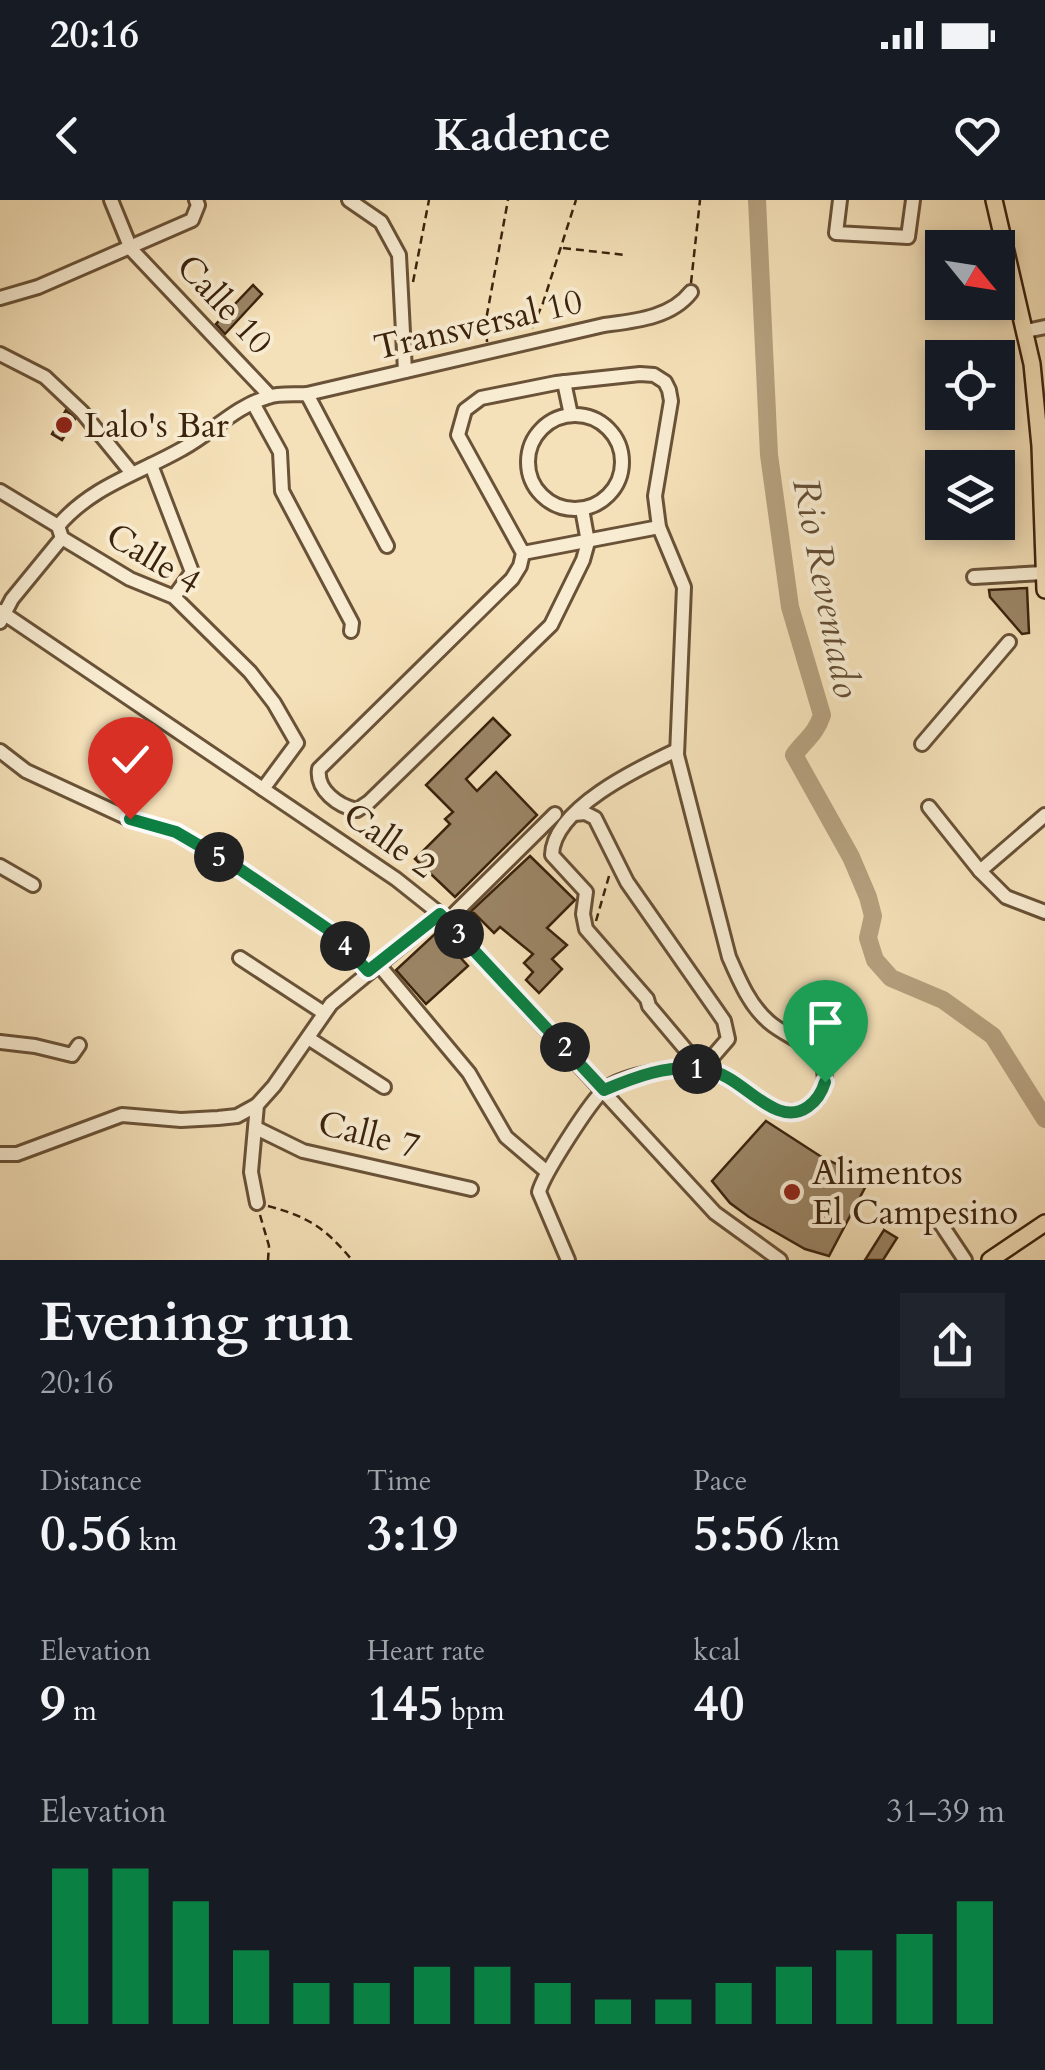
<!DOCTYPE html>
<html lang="en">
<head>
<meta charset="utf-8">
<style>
	:root { --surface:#171b24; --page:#20242c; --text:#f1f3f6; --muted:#9ea1a6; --accent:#0b8043 }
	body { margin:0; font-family:Cardo,serif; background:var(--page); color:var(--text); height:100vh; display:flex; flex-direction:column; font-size:38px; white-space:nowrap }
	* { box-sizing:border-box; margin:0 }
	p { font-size:32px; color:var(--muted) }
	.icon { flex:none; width:55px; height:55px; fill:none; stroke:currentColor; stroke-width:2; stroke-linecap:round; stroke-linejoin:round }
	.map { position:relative; height:1060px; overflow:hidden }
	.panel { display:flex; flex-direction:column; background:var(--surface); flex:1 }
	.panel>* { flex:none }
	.needle { width:65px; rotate:120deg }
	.tools { position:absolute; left:925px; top:30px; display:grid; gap:20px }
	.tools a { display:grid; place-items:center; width:90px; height:90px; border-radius:0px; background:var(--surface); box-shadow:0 5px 15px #0003; font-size:50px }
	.pin { position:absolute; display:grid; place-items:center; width:85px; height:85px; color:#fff; margin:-102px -42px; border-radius:50% 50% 50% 0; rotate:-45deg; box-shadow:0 0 10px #0007 }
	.pin .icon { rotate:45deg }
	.km { position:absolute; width:50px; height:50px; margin:-25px; border-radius:50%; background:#222; color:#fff; font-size:28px; line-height:50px; text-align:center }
	.round { display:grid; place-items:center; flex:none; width:105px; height:105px; border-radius:0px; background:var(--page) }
	.overview { display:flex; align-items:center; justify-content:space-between; height:170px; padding:0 40px }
	h1 { font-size:55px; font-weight:600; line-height:75px }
	.stats { display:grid; grid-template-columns:repeat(3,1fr); gap:15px; height:170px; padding:10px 40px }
	.stats div { display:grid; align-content:center }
	.stats b { font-size:50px; font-weight:600 }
	.stats small { font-size:28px; font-weight:400 }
	.stats p { font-size:28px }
	.chart { height:280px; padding:20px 40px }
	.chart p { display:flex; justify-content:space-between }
	.chart svg { width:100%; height:180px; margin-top:10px; stroke:var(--accent); stroke-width:6 }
	.status { display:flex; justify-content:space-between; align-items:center; height:70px; padding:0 50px; background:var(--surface); direction:ltr }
	.status svg { height:28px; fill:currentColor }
	header { display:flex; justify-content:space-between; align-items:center; height:130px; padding:0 40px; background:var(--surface); font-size:45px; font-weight:600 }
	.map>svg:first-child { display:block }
</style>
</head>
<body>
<div class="status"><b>20:16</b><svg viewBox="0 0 49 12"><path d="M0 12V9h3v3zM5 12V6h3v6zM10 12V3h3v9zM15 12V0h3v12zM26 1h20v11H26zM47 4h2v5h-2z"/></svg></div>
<header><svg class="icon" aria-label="back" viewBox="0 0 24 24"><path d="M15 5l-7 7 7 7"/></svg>Kadence<svg class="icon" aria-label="heart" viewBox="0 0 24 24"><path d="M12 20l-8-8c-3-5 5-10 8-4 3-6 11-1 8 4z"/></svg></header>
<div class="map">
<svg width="1045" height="1060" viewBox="0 0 1045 1060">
	<rect width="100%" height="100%" fill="#f5e1b9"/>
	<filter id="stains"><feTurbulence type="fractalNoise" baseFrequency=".002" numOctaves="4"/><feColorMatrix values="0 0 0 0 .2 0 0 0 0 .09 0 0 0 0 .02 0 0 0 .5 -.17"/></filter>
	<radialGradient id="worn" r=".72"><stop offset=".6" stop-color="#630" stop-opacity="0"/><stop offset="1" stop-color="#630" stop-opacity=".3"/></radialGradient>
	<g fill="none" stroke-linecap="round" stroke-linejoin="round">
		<!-- river -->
		<path stroke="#b5a07e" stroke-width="18" d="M757,0L769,255L790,407L822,515C816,534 805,540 794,555L851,657L868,697L873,716L868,738L875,760L891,778L943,800L993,836L1045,919"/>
	</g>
	<!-- building -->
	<g fill="#9b8566" stroke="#3a220c" stroke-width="2.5">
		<path d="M253,85L262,94L225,134L216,124Z"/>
		<path d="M66,210L75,219L62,240L52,234Z"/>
		<path d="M1027,388L1029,433L1022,434L990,397L989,390Z"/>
		<path d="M493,518L510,535L466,579L477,591L496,572L537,615L455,697L415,659L450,624L445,619L453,612L426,585Z"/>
		<path d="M530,656L575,700L547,728L567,745L552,759L562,769L539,793L526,780L533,772L524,763L533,754L500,727L494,733L474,713H469Z"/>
		<path d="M437,732L468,766L426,804L396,770Z"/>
		<path d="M766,921L820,956L869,980L829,1056L805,1049L749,1017L730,1003L712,981Z"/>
		<path d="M884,1030L897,1038L883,1060H865Z"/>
	</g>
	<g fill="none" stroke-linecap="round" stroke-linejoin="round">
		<!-- minor casing -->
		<g stroke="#695237" stroke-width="18">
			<g id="minor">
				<path d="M111,0L131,49L270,196"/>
				<path d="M349,0L381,22L399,55L405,171"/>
				<path d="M840,0L836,33L908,37L913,0"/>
				<path d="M0,98L38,87L192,20L198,5L196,0"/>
				<path d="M1026,131L1045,127"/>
				<path d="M0,154L45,177L82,212L131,272"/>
				<path d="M564,182L571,215"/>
				<path d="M307,194L387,346"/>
				<path d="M253,203L280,252L282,291L352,423L351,431"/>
				<circle cx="575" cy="262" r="47"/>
				<path d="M151,265L192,372L174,397"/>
				<path d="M0,291L58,326L62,338L130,379L174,397L250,472L274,503L297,543L263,589"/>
				<path d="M58,326C92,286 138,274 182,249C212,233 234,207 268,197C279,193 294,195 307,194L604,125C634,121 671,118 691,92"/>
				<path d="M523,353L659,327"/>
				<path d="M974,377L1043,373"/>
				<path d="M0,411L396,679L440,714L715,1013L780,1060"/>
				<path d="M0,422L12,399L62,338"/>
				<path d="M922,544L1009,442"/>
				<path d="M677,550C641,567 553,608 552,655L586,692L583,714L586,729L647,799L649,806L702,869"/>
				<path d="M0,551L26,571L130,619L176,632L241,670L332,731L368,771"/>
				<path d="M929,607L980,671L1006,697L1045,712"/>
				<path d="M574,614L585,613L595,618L627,682L724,821L728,839L702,869"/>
				<path d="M0,666L33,685"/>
				<path d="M980,671L1045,615"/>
				<path d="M447,721L555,614"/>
				<path d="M240,758L324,813"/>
				<path d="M378,764L469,873L506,937L547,972"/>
				<path d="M308,838L384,887"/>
				<path d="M0,842L35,846L72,855L79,845"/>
				<path d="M256,928L303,951L471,989"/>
				<path d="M0,954H17L122,915L181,920L218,918L237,916L257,905"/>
				<path d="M257,1003L251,972L257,905L274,886L331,804L440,714"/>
				<path d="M941,1024L965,1060"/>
				<path d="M568,1060L539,992C543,975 591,900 605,889C625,874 677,866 701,869C733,872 755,905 782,911C810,917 833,890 822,864C812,843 786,837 769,822C750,806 739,780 729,757L677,555L684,387L659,327L655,296L671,201L669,190L665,182L654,175L640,174L556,183L481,198L465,210L458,235L523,353L520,366L512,379L319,569C316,590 338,606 357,610L369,602L551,425L583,360L588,342L582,309"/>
			</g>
		</g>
		<!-- major casing -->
		<g stroke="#3a220c" stroke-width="20">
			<g id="major">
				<path d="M994,0L1032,164L1040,246L1045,390"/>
				<path d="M990,1060L1045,1023"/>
			</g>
		</g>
		<!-- path -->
		<g stroke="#3a220c" stroke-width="2.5" stroke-dasharray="8 5" stroke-linecap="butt">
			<path d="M563,48L625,55"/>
			<path d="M413,82L429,0"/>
			<path d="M691,83L700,0"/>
			<path d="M532,128L543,103L576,0"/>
			<path d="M487,142L486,120L508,0"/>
			<path d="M596,721L609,676"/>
			<path d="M268,1006C309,1017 325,1028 352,1060"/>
			<path d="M260,1015L269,1046L268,1060"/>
		</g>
		<!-- minor -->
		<use href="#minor" stroke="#f8ecd2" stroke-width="12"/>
		<!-- major -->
		<use href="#major" stroke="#f5e1b9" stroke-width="15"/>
	</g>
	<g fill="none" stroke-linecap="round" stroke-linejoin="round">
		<!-- route casing -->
		<g stroke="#fff" stroke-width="20">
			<path id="route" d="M130,619L176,632L241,670L332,732L368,771L440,714L604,890C635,877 669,864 703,869C734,873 752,900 778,910C801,919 819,902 825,882"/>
		</g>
		<!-- route -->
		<use href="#route" stroke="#0b8043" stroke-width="12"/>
	</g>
	<!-- markers -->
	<g fill="#8f2418" stroke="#f8ecd2" stroke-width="4">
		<circle cx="64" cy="225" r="10"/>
		<circle cx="792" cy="992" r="10"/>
	</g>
	<g text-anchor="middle" stroke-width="8" stroke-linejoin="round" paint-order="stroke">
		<!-- street labels -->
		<g font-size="35" fill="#3a220c" stroke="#f8ecd2">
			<text transform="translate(225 104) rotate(47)" y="12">Calle 10</text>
			<text transform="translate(478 124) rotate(-13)" y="12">Transversal 10</text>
			<text transform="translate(154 358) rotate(31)" y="12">Calle 4</text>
			<text transform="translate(390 640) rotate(35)" y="12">Calle 2</text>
			<text transform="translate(369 934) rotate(14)" y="12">Calle 7</text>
		</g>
		<!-- poi labels -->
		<g font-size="35" fill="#3a220c" stroke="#f8ecd2" text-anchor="start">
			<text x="84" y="237">Lalo's Bar</text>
			<text x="812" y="984">Alimentos<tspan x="812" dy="40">El Campesino</tspan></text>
		</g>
		<!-- water labels -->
		<g font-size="38" font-style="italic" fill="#654e34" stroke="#f8ecd2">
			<text transform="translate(827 388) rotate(79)" y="13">Rio Reventado</text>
		</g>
	</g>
	<rect width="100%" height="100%" filter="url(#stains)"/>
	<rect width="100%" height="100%" fill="url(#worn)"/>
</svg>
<div class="tools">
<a><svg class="needle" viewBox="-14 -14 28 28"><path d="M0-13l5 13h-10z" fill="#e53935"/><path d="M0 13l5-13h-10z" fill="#9ea1a6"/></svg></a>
<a><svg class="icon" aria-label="locate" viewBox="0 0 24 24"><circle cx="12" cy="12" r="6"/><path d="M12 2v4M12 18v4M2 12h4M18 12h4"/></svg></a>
<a><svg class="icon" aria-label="layers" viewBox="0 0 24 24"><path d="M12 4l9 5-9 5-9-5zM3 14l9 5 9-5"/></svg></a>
</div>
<div class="pin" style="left:825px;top:882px;background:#1e9e55"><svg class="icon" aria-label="arrive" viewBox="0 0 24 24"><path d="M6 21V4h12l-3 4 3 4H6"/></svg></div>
<div class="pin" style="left:130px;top:619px;background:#d93025"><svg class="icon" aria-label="check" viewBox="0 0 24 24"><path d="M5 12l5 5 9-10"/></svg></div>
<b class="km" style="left:697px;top:869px">1</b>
<b class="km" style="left:565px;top:847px">2</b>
<b class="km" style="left:459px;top:734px">3</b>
<b class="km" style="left:345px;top:746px">4</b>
<b class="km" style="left:219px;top:657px">5</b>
</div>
<section class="panel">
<div class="overview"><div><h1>Evening run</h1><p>20:16</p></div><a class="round"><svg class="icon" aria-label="share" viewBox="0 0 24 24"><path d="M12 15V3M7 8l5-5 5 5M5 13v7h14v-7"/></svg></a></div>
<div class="stats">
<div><p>Distance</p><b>0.56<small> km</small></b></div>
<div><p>Time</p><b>3:19</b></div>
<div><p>Pace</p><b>5:56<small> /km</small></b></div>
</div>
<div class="stats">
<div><p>Elevation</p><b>9<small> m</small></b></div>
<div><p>Heart rate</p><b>145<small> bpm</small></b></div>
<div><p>kcal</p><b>40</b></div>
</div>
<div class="chart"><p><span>Elevation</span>31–39 m</p>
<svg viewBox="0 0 160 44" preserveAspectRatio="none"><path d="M5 44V6M15 44V6M25 44V14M35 44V26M45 44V34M55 44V34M65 44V30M75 44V30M85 44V34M95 44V38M105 44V38M115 44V34M125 44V30M135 44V26M145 44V22M155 44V14"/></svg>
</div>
</section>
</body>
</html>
